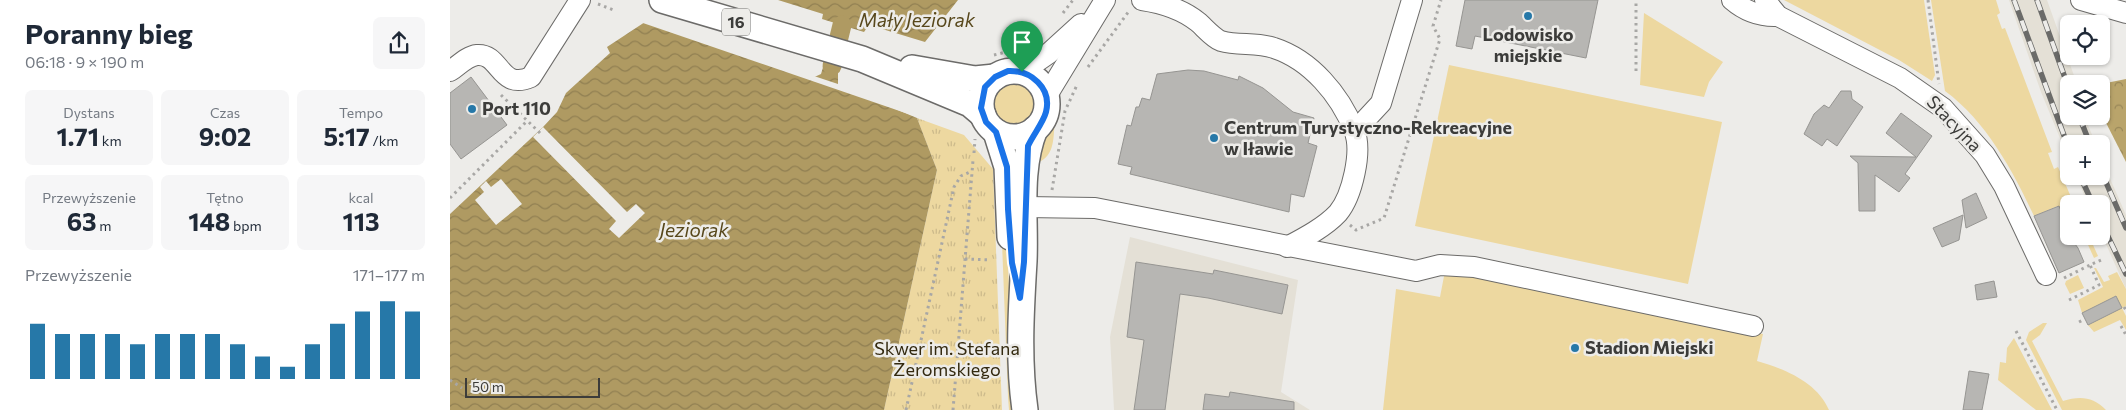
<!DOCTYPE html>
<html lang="pl">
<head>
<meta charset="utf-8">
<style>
	:root { --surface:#fff; --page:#f6f6f7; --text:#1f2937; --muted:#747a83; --accent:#2678a8 }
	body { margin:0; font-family:Commissioner,sans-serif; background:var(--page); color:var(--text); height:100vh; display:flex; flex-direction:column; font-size:19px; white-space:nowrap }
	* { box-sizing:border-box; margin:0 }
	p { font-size:16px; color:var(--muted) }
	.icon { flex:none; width:28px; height:28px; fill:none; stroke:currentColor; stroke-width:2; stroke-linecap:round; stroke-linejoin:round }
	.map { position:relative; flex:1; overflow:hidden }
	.panel { display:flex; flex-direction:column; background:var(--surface); width:450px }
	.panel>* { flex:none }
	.fabs { position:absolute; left:1610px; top:15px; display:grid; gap:10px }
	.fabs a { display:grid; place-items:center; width:50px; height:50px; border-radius:8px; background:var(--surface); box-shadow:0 1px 4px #0004; font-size:25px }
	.scale { position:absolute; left:15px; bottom:12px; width:135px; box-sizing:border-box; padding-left:5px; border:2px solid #3c3c3a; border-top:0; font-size:14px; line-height:18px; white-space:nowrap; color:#3c3c3a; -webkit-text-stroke:4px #edece9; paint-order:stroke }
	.pin { position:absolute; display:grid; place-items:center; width:42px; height:42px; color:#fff; margin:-51px -21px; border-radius:50% 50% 50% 0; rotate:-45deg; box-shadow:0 0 5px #0007 }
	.pin .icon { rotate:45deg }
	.round { display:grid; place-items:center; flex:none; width:52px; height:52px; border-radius:8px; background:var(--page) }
	.summary { display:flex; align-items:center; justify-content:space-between; height:85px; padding:0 25px }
	h1 { font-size:28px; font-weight:700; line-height:38px }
	.metrics { display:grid; grid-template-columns:repeat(3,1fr); gap:8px; height:85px; padding:5px 25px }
	.metrics div { display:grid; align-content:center; border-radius:8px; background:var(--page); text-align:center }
	.metrics b { font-size:25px; font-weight:700 }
	.metrics small { font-size:14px; font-weight:400 }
	.metrics p { font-size:14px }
	.chart { height:140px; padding:10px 25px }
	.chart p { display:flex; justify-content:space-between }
	.chart svg { width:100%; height:90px; margin-top:5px; stroke:var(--accent); stroke-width:6 }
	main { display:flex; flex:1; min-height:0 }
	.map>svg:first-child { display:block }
</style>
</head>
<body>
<main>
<section class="panel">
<div class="summary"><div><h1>Poranny bieg</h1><p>06:18 · 9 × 190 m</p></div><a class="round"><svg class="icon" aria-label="share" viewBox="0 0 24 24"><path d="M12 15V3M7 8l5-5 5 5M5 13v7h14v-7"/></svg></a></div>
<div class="metrics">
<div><p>Dystans</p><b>1.71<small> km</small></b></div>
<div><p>Czas</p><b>9:02</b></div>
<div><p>Tempo</p><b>5:17<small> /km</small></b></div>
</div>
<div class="metrics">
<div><p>Przewyższenie</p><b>63<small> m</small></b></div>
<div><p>Tętno</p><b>148<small> bpm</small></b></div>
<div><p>kcal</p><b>113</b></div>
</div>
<div class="chart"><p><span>Przewyższenie</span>171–177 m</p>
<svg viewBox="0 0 160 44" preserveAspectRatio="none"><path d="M5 44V17M15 44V22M25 44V22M35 44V22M45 44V27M55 44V22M65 44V22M75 44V22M85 44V27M95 44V33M105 44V38M115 44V27M125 44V17M135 44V11M145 44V6M155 44V11"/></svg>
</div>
</section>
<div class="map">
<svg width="1676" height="410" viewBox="0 0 1676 410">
	<defs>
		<pattern id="forest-crowns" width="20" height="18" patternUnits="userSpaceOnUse" patternTransform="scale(1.25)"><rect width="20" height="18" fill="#b9a46b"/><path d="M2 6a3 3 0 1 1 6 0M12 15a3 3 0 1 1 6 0" fill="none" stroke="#988759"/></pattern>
		<pattern id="park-tufts" width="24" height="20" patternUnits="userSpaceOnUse" patternTransform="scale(1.25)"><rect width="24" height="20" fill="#edd8a0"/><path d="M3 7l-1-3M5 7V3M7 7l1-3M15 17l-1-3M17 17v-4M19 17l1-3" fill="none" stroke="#ccba8b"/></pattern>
		<pattern id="water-waves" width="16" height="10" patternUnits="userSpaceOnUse" patternTransform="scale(1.25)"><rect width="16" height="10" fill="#af9a62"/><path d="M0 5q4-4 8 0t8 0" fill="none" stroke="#907f52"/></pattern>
	</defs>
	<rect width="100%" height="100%" fill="#edece9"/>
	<!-- built -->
	<g fill="#e4e0d6">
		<path d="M1559,0H1597L1627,84H1619V116H1639L1641,121L1637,123L1646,144H1619V160L1591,92Z"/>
		<path d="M1651,158L1676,215V289L1651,233V204H1638L1626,176H1651Z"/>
		<path d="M680,237L848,280L831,392L860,410H664L660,337Z"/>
	</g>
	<!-- grass -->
	<g fill="#edd8a0">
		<path d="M1334,0H1474L1485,75L1482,81L1449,60Z"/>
		<path d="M1481,0H1546L1550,13L1547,15L1552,29L1555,28L1602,152L1598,153L1604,169L1608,167L1624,204H1619V218L1617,214L1613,216L1608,206L1584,216C1563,171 1536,121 1495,91Z"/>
		<path d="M1194,13L1273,62L1259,82L1254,97L1190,85Z"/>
		<path d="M999,65L1272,122L1238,284L965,226Z"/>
		<circle cx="564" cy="104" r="22"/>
		<path d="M605,119C603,136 606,156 587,163V146Z"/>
		<path d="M551,217L557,246L565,410H559L558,397Z"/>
		<path d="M1634,236H1639L1648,256L1644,258Z"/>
		<path d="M1644,268H1646L1654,282L1660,280L1658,276L1667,272L1676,289V306L1672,308L1676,316V330L1670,320L1644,332L1638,325L1671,308L1666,296L1632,313L1628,300L1653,287Z"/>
		<path d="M995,271L1313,334L1307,361C1335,369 1367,382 1379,410H933L946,289L990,297Z"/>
		<path d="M1628,275L1634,288L1620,294L1615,284L1616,281Z"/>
		<path d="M1593,323H1597L1590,335L1582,341L1613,401C1629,396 1643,396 1656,410H1612L1576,340L1579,332Z"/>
		<path d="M1564,338L1602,410H1586L1548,380L1550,362L1556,363L1557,348Z"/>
	</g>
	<!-- forest -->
	<path fill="url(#forest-crowns)" d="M1676,79V162L1651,113V84Z"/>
	<!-- park -->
	<path fill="url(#park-tufts)" d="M467,118L514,135L543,169L552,410H434L487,170Z"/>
	<!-- water -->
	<g fill="url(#water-waves)">
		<path d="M328,0H508L475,42L419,25L414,32L372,19L373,14Z"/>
		<path d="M195,22L360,79L371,74L374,64L388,68V85L467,118L487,170L434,410H0V214L93,127L107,112L116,93L160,53L157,47Z"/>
	</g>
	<!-- pier -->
	<g fill="#edece9">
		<path d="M196,20L394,86L468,115L470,118L190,22Z"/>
		<path d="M375,61L389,66L390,72L371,66Z"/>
		<path d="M93,127L177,212L186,204L195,213L169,238L159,229L166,221L83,137Z"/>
		<path d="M51,179L72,204L46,225L25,200L34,192L30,187L36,181L41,187Z"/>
	</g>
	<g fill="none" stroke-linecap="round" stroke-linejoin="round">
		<!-- canal -->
		<path stroke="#af9a62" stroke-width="19" d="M382,66L392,25"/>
	</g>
	<!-- building -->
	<g fill="#b7b6b3" stroke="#969592">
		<path d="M1015,0H1148L1136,58L1025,36L1022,49L1006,46Z"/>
		<path d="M738,70L754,71L788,80L789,76L813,88L843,112L864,118L858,143L867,146L854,197L841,194L839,212L680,174L682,167L668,164L677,125L681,126L686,107H689L692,98L700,100L707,74Z"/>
		<path d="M21,77L57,125L11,159L0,144V93Z"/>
		<path d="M1391,91H1401L1402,99L1413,107L1387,146L1377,139L1372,146L1354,134L1364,114L1374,105L1379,108Z"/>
		<path d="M1451,113L1482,136L1455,174L1460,178L1449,192L1425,175V211H1409L1408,163L1400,156L1466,157L1436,133Z"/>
		<path d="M1526,193L1537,218L1516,228L1512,200Z"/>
		<path d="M1609,206L1619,229V236L1628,248L1634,262L1609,273L1584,216Z"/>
		<path d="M1513,215L1509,240L1492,247L1483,228Z"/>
		<path d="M686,262L763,274L764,270L838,285L832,314L758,298L730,294L715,410H684L694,340L677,337Z"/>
		<path d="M1544,281L1547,297L1527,300L1525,285Z"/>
		<path d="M1666,296L1672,308L1638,325L1632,313Z"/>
		<path d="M1519,371L1539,374L1532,410H1513Z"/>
		<path d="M780,392L844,402V410H753L755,394L779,397Z"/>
	</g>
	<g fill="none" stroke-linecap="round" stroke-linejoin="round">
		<!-- minor casing -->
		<g stroke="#6c6b69" stroke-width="22">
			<g id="minor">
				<path d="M692,0C712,3 732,9 748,22C754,27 763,38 771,41C788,46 807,42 824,48C861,60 890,95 904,130C913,151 902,196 888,213C875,227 854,238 837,247"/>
				<path d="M1282,0C1296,12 1310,17 1328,16"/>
				<path d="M1315,0L1328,16L1450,78L1493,108L1535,155L1554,186L1596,275"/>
				<path d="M1631,0L1676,13"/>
				<path d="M0,71C8,66 17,56 27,55C51,53 49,91 81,77L130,0"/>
				<path d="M572,72L598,54L631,24"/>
				<path d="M596,97L655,0"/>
				<path d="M905,131L931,103L962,0"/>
				<path d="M575,207L645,208L966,271L990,265L1024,267L1303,326"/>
			</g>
		</g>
		<!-- major casing -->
		<g stroke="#6c6b69" stroke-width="28">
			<g id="major">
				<path d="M212,0L412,59L520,104L533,115"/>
				<path d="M462,68L525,79L545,77"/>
				<circle cx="564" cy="104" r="33"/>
				<path d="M546,132L557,167L560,237"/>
				<path d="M575,410C568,360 571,311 574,261C576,218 568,170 585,129"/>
			</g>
		</g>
		<!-- path -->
		<g stroke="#a8a7a5" stroke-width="3" stroke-dasharray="2.5 4" stroke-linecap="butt">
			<path d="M1478,0L1489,84"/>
			<path d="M148,4L166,11"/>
			<path d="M613,13L623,0"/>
			<path d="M544,55L572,48"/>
			<path d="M638,67L679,11"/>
			<path d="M1186,71V0"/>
			<path d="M51,95L91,134"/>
			<path d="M524,153L525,139"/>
			<path d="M602,190L615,111L627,85"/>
			<path d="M0,198L77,121"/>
			<path d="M900,225L906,230L934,218L990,39L983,26L991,0"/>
			<path d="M515,259L541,260"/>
			<path d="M1614,278L1640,265"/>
			<path d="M1619,300L1649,285L1640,265L1651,260"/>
			<path d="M1674,307L1676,310"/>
			<path d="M1629,322L1635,319"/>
			<path d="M1671,326L1676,335"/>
			<path d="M1566,331L1607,410"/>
			<path d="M0,380L12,388"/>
			<path d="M456,410L504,187L511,176L522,171"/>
			<path d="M503,410L523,160"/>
		</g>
		<!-- minor -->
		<use href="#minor" stroke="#fff" stroke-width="20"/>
		<!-- major -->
		<use href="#major" stroke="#fff" stroke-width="25"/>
		<!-- rail casing -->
		<g stroke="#6b6b69" stroke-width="5.5">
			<g id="rail">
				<path d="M1564,0L1619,149"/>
				<path d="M1587,0L1619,89"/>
				<path d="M1629,116L1640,144"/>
				<path d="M1651,171L1676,228"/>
				<path d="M1630,176L1643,204"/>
				<path d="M1651,222L1676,274"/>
			</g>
		</g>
		<!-- rail -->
		<use href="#rail" stroke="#edece9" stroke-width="4" stroke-dasharray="11" stroke-linecap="butt"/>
	</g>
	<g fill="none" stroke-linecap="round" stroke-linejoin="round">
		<!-- route casing -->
		<g stroke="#fff" stroke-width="10">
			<path id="route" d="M558,71C581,70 602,88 596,112C593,123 583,135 578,146L574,262L570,298L562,263L558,209L557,167L546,132L536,122L531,108L535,87L545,77Z"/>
		</g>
		<!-- route -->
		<use href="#route" stroke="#1a73e8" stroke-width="6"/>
	</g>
	<!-- markers -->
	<g fill="#2678a8" stroke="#edece9" stroke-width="2">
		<circle cx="1078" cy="16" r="5"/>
		<circle cx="22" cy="109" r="5"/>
		<circle cx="764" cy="138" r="5"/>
		<circle cx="1125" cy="348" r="5"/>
	</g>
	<g text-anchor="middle" stroke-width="5" stroke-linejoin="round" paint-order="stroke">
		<!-- shield labels -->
		<rect fill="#edece9" stroke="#71716e" stroke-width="1" x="272" y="8.5" width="28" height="27" rx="4"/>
		<g font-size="16" font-weight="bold" fill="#3c3c3a">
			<text x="286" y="28">16</text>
		</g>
		<!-- poi labels -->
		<g font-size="18" font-weight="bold" fill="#3c3c3a" stroke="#edece9" text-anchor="start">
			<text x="1078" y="41" text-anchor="middle">Lodowisko<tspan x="1078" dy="21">miejskie</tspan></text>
			<text x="32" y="115">Port 110</text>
			<text x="774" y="134">Centrum Turystyczno-Rekreacyjne<tspan x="774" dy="21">w Iławie</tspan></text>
			<text x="1135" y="354">Stadion Miejski</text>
		</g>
		<!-- street labels -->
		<g font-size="18" fill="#3c3c3a" stroke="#edece9">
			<text transform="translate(1504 124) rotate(46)" y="6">Stacyjna</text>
		</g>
		<!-- park labels -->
		<g font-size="18" fill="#33290f" stroke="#edece9">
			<text x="497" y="355">Skwer im. Stefana<tspan x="497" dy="21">Żeromskiego</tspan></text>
		</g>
		<!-- water labels -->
		<g font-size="19" font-style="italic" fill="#58481c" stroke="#edece9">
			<text x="467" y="27">Mały Jeziorak</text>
			<text x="244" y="237">Jeziorak</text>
		</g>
	</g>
</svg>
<div class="fabs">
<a><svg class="icon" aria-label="locate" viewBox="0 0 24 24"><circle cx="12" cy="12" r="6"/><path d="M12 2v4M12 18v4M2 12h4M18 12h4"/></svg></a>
<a><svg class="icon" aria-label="layers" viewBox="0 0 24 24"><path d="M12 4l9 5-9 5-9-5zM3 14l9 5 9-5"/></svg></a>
<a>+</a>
<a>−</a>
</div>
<div class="scale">50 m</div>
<div class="pin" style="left:572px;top:72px;background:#1e9e55"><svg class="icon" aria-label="arrive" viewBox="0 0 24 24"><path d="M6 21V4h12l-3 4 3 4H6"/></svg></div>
</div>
</main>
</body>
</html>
